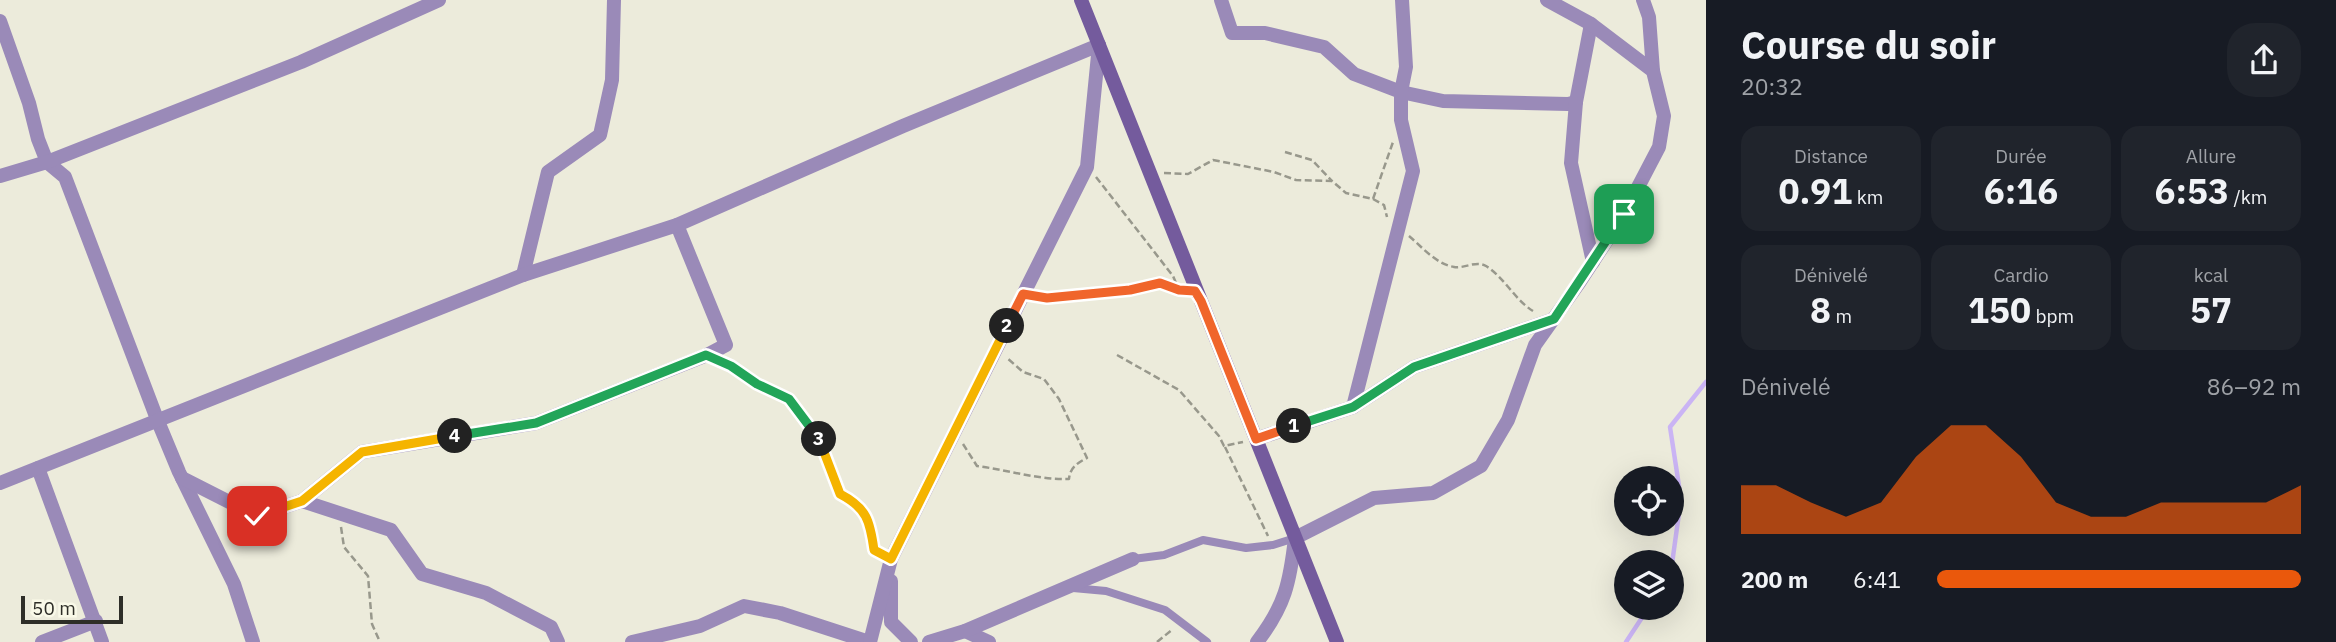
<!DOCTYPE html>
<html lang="fr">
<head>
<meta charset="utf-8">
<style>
	:root { --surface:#171b24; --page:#20242c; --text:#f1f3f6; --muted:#9ea1a6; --accent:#ea580c }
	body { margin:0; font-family:"IBM Plex Sans",sans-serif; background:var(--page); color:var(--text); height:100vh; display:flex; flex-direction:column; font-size:26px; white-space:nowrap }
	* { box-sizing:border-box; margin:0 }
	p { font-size:23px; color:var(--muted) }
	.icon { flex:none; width:38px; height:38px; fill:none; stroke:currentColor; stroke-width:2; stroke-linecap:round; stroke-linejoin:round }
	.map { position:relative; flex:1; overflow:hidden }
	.drawer { display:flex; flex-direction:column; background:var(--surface); width:630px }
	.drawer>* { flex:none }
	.tools { position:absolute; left:1614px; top:466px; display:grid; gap:14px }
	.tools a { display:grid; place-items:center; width:70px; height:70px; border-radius:50%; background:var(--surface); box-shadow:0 7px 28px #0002; font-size:35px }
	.scale { position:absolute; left:21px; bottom:18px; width:102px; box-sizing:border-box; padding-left:7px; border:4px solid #2e2e28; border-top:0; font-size:19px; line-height:24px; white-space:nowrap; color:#2e2e28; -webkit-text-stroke:5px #f9f9e8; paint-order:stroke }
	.pin { position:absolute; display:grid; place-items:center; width:60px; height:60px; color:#fff; margin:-30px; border-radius:14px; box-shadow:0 4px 10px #0006 }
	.km { position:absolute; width:35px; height:35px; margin:-18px; border-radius:50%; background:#222; color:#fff; font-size:19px; line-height:35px; text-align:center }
	.round { display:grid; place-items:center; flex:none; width:74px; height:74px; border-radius:28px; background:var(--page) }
	.headline { display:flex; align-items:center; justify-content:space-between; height:119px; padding:0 35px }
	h1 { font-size:38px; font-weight:700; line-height:52px }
	.stats { display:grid; grid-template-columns:repeat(3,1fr); gap:10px; height:119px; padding:7px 35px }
	.stats div { display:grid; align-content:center; border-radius:18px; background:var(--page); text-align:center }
	.stats b { font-size:35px; font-weight:700 }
	.stats small { font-size:19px; font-weight:400 }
	.stats p { font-size:19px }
	.chart { height:196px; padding:14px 35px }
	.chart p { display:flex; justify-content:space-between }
	.chart svg { width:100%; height:126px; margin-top:7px; fill:var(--accent); opacity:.7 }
	ul { padding:0 35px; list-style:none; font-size:23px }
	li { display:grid; grid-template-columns:112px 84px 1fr; align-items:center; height:52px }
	li i { height:18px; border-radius:9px; background:var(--accent) }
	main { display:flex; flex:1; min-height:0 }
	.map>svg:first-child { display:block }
</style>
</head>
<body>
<main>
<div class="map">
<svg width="1706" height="642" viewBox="0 0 1706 642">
	<rect width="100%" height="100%" fill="#ecebdb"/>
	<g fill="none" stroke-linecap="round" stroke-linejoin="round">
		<!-- stream -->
		<g stroke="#cab4f4" stroke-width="4.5">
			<path d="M1671,571L1681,499L1670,427L1706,382"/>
			<path d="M1626,642L1649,607"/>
		</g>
		<!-- path -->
		<g stroke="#98988c" stroke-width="2.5" stroke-dasharray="7 3.5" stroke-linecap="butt">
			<path d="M1285,152L1312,160L1332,181"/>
			<path d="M1164,173L1188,174L1213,160L1274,172L1296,180L1332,181L1346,193L1373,199L1393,142"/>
			<path d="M1096,177L1173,276L1179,290H1182"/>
			<path d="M1373,199L1384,205L1387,217"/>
			<path d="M1409,236C1422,247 1436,264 1454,267C1464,269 1476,260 1486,266C1504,277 1515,300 1533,311"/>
			<path d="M1038,296L1047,298L1130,290L1160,283L1179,290"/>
			<path d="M1117,355L1179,390L1219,436L1224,446L1243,442"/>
			<path d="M723,362L757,384L780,393L796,407L802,419L818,435L840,494C867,508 870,521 874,550L879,553"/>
			<path d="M963,444L977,466C1008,470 1038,480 1069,479C1070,468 1077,463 1087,458L1059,399L1044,379L1023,372L1006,357"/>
			<path d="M1225,447L1268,536"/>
			<path d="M341,527L344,547L368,576L372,624L380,642"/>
			<path d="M1157,642L1173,629"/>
		</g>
		<!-- lane -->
		<g stroke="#9a8ab8" stroke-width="8">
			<path d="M1133,559L1164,555L1203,540L1246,548L1273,545L1295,538"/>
			<path d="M1073,588L1106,591L1165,610L1207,642"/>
		</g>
		<!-- street -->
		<g stroke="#9a8ab8" stroke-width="14">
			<path d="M1221,0L1232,33H1265L1324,47L1354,74L1401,92L1443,101L1568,104L1576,102"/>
			<path d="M1643,0L1649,17L1653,71"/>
			<path d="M0,21L29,103L38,139L47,162L65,177L157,419L179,472L234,584L253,642"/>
			<path d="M1591,24L1576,102L1571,163L1593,262"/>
			<path d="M0,176L47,162L301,62L439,0"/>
			<path d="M523,275L548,172L600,135L612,80L614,0"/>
			<path d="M1353,407L1414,367L1554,319"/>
			<path d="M1256,439L1353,407L1413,171L1401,120V92L1406,67L1402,0"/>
			<path d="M38,468L102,642"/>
			<path d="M182,478L257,516L302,501L362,452L536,423L707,355L726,345L677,225"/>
			<path d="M0,483L523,275L677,225L903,126L1099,45"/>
			<path d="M302,501L391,530L422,574L486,593L551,627L558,642"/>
			<path d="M891,581V622L911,642"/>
			<path d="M965,631L989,642"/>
			<path d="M42,642L96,621"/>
			<path d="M632,642L700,626L744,606L780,613L869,642"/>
			<path d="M870,642L891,559L1087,167L1099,45"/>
			<path d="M929,642L965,631L1133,559"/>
			<path d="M1257,642C1285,606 1290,582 1295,538L1374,498L1433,493L1481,466L1508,420L1535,345L1579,283L1624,214L1659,147L1664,116L1653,71L1591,24L1547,0"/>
		</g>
		<!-- secondary -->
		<path stroke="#745b9d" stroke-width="14" d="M1081,0L1337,642"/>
	</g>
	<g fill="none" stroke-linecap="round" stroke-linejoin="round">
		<!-- split-1 casing -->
		<g stroke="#fff" stroke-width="14">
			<path id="split-1" d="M1294,426L1353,407L1414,367L1554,319L1624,214"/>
		</g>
		<!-- split-2 casing -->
		<g stroke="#fff" stroke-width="14">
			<path id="split-2" d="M1007,326L1023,294L1047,298L1130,290L1160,283L1179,290L1195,291L1201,301L1256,439L1294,426"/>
		</g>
		<!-- split-3 casing -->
		<g stroke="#fff" stroke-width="14">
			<path id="split-3" d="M819,439L840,494C867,508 870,521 874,550L891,559L1007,326"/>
		</g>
		<!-- split-4 casing -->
		<g stroke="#fff" stroke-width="14">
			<path id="split-4" d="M455,436L536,423L706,355L731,366L757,384L789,399L819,439"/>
		</g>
		<!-- split-5 casing -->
		<g stroke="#fff" stroke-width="14">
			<path id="split-5" d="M257,516L302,501L362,452L455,436"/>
		</g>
		<!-- split-1 -->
		<use href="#split-1" stroke="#22a559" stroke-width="9"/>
		<!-- split-2 -->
		<use href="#split-2" stroke="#f0652b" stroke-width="9"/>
		<!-- split-3 -->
		<use href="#split-3" stroke="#f5b400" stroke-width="9"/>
		<!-- split-4 -->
		<use href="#split-4" stroke="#22a559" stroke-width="9"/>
		<!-- split-5 -->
		<use href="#split-5" stroke="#f5b400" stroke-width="9"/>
	</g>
</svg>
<div class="tools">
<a><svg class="icon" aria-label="locate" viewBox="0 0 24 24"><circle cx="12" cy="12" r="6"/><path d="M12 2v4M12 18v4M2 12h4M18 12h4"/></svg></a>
<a><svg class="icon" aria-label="layers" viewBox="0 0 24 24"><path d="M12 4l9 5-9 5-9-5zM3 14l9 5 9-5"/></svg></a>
</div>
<div class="scale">50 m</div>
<div class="pin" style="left:1624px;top:214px;background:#1e9e55"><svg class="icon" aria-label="arrive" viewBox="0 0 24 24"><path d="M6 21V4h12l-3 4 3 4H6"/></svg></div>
<div class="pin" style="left:257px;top:516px;background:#d93025"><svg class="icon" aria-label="check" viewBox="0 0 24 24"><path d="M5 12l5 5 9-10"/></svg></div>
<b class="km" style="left:1294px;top:426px">1</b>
<b class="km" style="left:1007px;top:326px">2</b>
<b class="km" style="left:819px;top:439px">3</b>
<b class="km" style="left:455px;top:436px">4</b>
</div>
<section class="drawer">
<div class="headline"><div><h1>Course du soir</h1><p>20:32</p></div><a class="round"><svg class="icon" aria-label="share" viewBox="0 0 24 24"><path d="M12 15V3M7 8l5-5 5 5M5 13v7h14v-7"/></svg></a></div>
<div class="stats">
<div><p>Distance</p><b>0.91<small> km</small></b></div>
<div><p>Durée</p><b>6:16</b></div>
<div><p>Allure</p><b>6:53<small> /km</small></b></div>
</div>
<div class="stats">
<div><p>Dénivelé</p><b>8<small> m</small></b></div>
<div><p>Cardio</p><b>150<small> bpm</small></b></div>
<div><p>kcal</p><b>57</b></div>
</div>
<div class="chart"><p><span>Dénivelé</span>86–92 m</p>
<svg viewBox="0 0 160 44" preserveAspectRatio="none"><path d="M0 44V27L10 27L20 33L30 38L40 33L50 17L60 6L70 6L80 17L90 33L100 38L110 38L120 33L130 33L140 33L150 33L160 27V44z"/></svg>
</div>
<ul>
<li><b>200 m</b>6:41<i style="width:100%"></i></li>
</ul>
</section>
</main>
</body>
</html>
